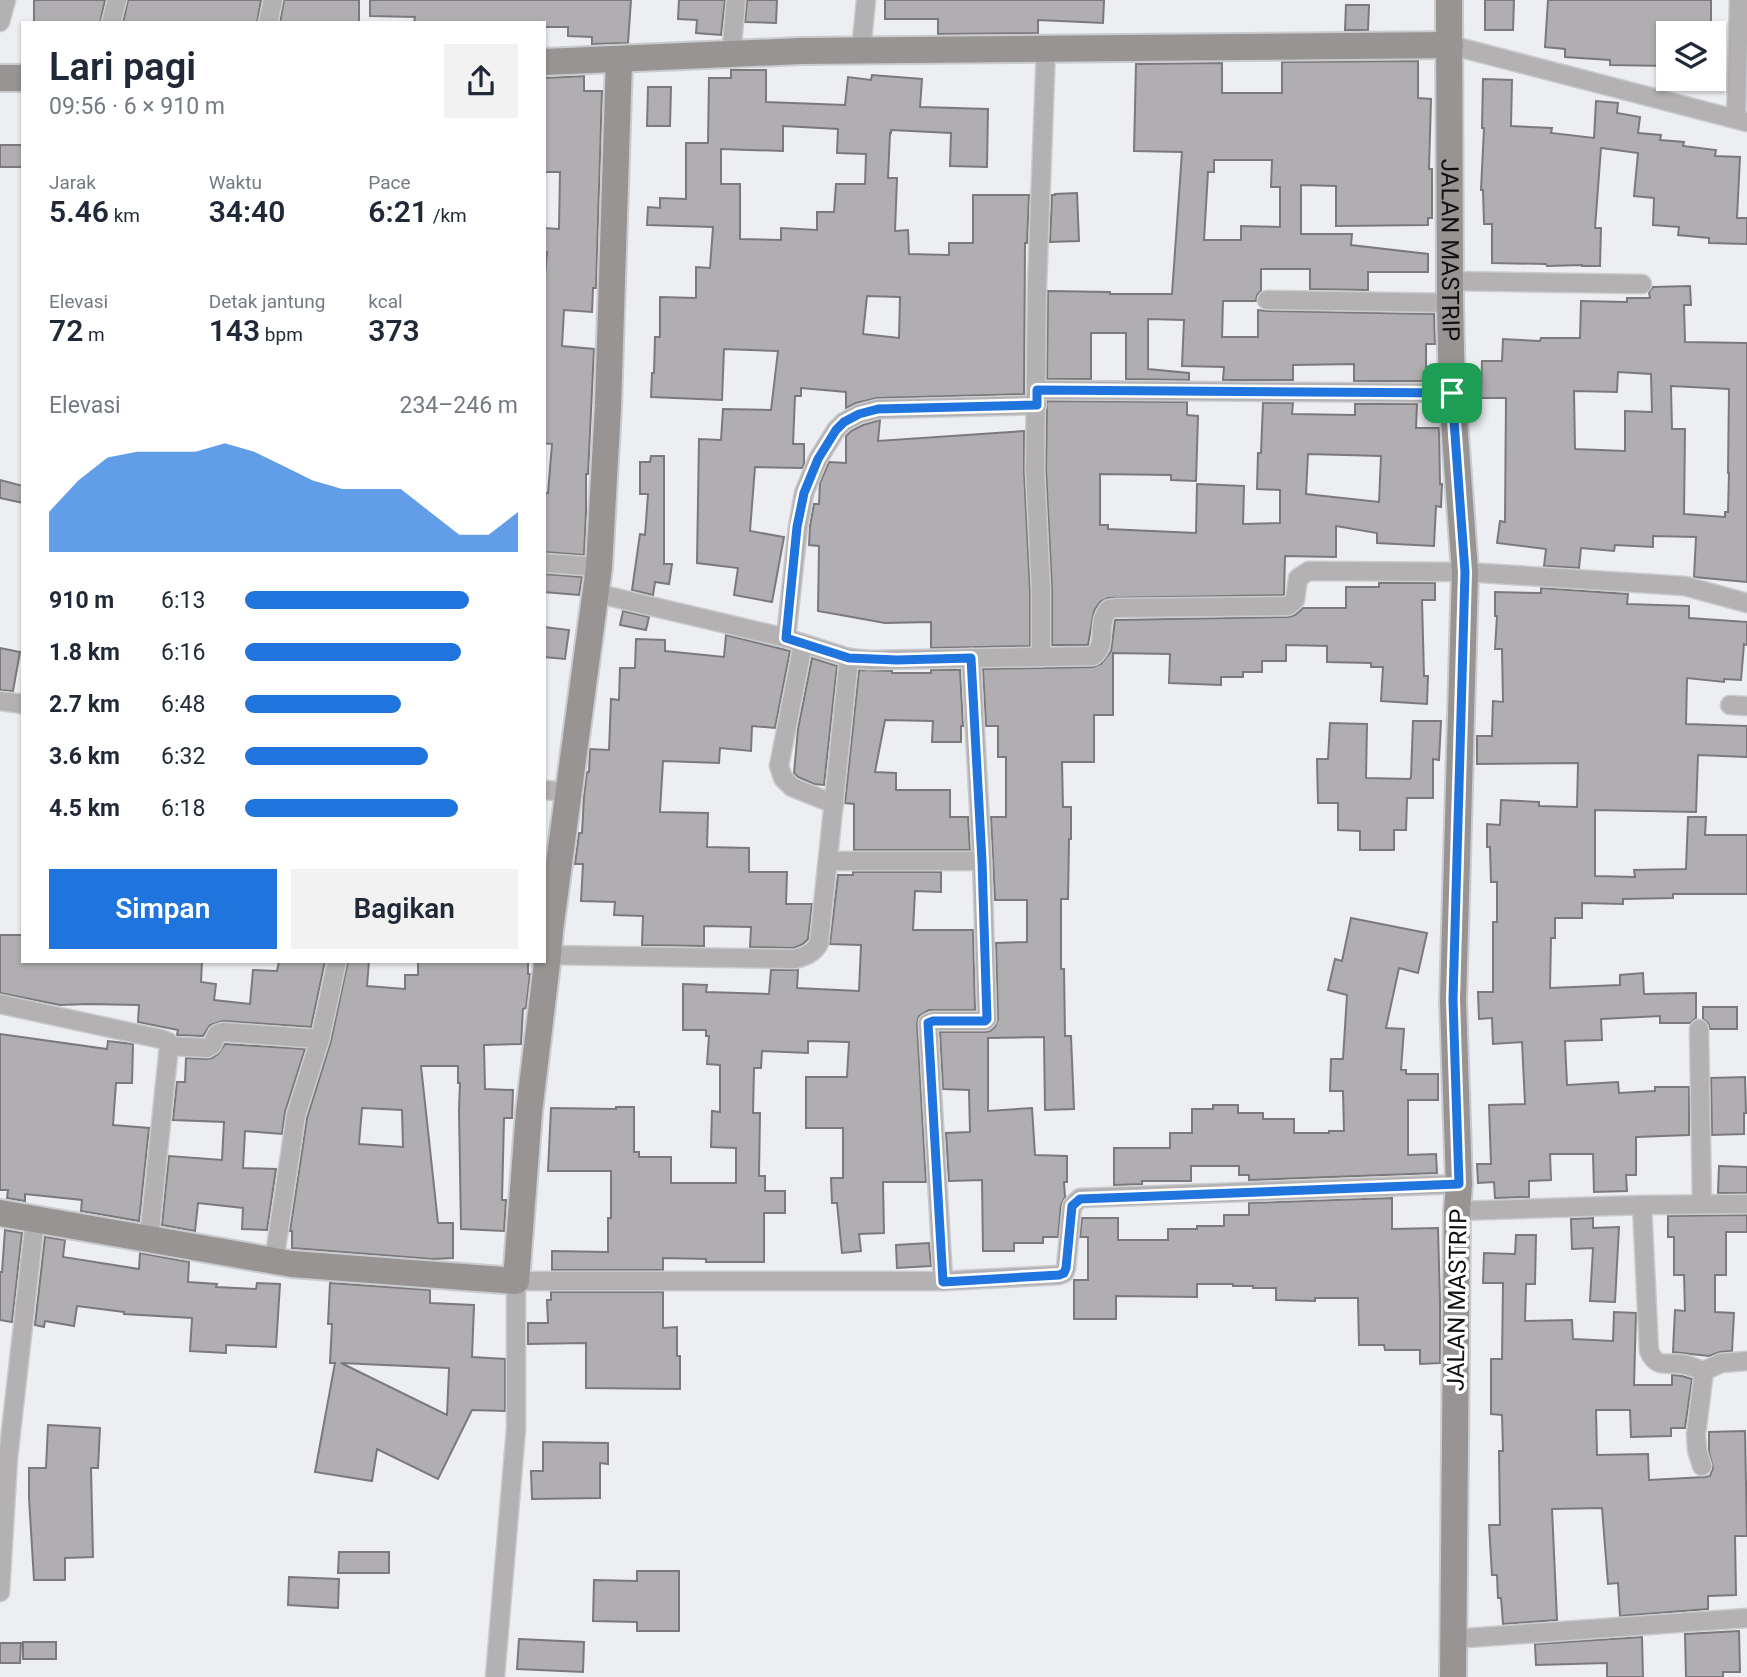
<!DOCTYPE html>
<html lang="id">
<head>
<meta charset="utf-8">
<style>
	:root { --surface:#fff; --page:#f2f2f3; --text:#1f2937; --muted:#747a83; --accent:#2074de }
	body { margin:0; font-family:Roboto,sans-serif; background:var(--page); color:var(--text); height:100vh; display:flex; flex-direction:column; font-size:26px; white-space:nowrap }
	* { box-sizing:border-box; margin:0 }
	p { font-size:23px; color:var(--muted) }
	.icon { flex:none; width:38px; height:38px; fill:none; stroke:currentColor; stroke-width:2; stroke-linecap:round; stroke-linejoin:round }
	.map { position:relative; flex:1; overflow:hidden }
	.panel { position:absolute; left:21px; top:21px; width:525px; height:942px; display:flex; flex-direction:column; background:var(--surface); border-radius:0px; box-shadow:0 2px 5px #0004 }
	.panel>* { flex:none }
	.tools { position:absolute; left:1656px; top:21px; display:grid; gap:14px }
	.tools a { display:grid; place-items:center; width:70px; height:70px; border-radius:0px; background:var(--surface); box-shadow:0 2px 5px #0004; font-size:35px }
	.pin { position:absolute; display:grid; place-items:center; width:60px; height:60px; color:#fff; margin:-30px; border-radius:14px; box-shadow:0 4px 10px #0006 }
	.round { display:grid; place-items:center; flex:none; width:74px; height:74px; border-radius:0px; background:var(--page) }
	.overview { display:flex; align-items:center; justify-content:space-between; height:119px; padding:0 28px }
	h1 { font-size:38px; font-weight:600; line-height:52px }
	.figures { display:grid; grid-template-columns:repeat(3,1fr); gap:10px; height:119px; padding:7px 28px }
	.figures div { display:grid; align-content:center }
	.figures b { font-size:30px; font-weight:600 }
	.figures small { font-size:19px; font-weight:400 }
	.figures p { font-size:19px }
	.chart { height:196px; padding:14px 28px }
	.chart p { display:flex; justify-content:space-between }
	.chart svg { width:100%; height:126px; margin-top:7px; fill:var(--accent); opacity:.7 }
	.primary-button { display:flex; gap:14px; margin-top:auto; padding:14px 28px }
	.primary-button a { flex:1; height:80px; border-radius:0px; background:var(--accent); color:#fff; font-size:28px; font-weight:600; line-height:80px; text-align:center }
	.primary-button a+a { background:var(--page); color:var(--text) }
	ul { padding:0 28px; list-style:none; font-size:23px }
	li { display:grid; grid-template-columns:112px 84px 1fr; align-items:center; height:52px }
	li i { height:18px; border-radius:9px; background:var(--accent) }
	.map>svg:first-child { display:block }
</style>
</head>
<body>
<div class="map">
<svg width="1747" height="1677" viewBox="0 0 1747 1677">
	<rect width="100%" height="100%" fill="#edeef2"/>
	<!-- building -->
	<g fill="#b0aeb1" stroke="#7b797c" stroke-width="2" fill-rule="evenodd">
		<path d="M34,0H105L100,23H34Z"/>
		<path d="M128,0H261L257,23H123Z"/>
		<path d="M284,0H359V23H280Z"/>
		<path d="M370,0H631L628,43L592,44V37L568,36V27H544V23H414L415,17L370,16Z"/>
		<path d="M679,0H725L721,35L696,33L697,20L678,19Z"/>
		<path d="M747,0H777L776,23L745,22Z"/>
		<path d="M885,0H1104L1103,23L1038,20V33L938,34V19H885Z"/>
		<path d="M1485,0H1514L1513,30H1485Z"/>
		<path d="M1548,0H1711V33H1668V66L1610,65V60L1565,57V49L1545,47Z"/>
		<path d="M1346,5H1369L1368,30H1345Z"/>
		<path d="M1418,61V98L1431,99L1429,169H1432V218H1428V225L1336,226V186L1301,185V234H1352L1351,245L1428,254V272H1368V290L1310,289V269H1261V291L1257,295L1256,301H1223L1222,337H1258V310L1267,311L1434,314L1435,344H1426V381H1354V364L1293,365V380H1223L1224,367L1182,366L1184,320L1148,319V369L1189,373V380L1126,379V333H1091V379H1047L1048,291L1110,292V294H1172L1182,152L1134,151L1136,64L1222,63V93H1282V62ZM1214,160H1272L1271,187H1280V227L1241,226V240H1204L1208,172H1214Z"/>
		<path d="M731,70H766V102L845,105L848,77L871,80L872,75L922,79L920,107L988,109L987,167L950,166L951,133L891,130V133H890L888,178H897L895,231L908,230L909,254L949,255V243H973V195H1029L1027,243H1025L1024,394L877,398L856,403L846,408V392L801,388V396H795L793,444H804V464L802,468L755,467L750,531L784,537L772,602L734,595L738,568L697,563L699,439L721,440L723,409L771,410L778,351L724,349L722,400L651,397L652,373H654L655,337H660V297L696,298V267L710,268L713,227L647,225L648,207L660,208V198L686,199V143H708L709,78H731ZM783,126L838,129L837,153L866,154L865,184H836L834,212H817V230L781,228V240L740,239V184H721V149L783,151ZM867,296L900,297L899,338L863,334Z"/>
		<path d="M584,76V91H602L596,288H593L592,312L564,310L562,346L594,349L588,474H586V512L584,555L544,552V493H548L552,444L544,443V287L547,252H544V228L559,229L560,172H544V78Z"/>
		<path d="M1483,79L1512,80L1511,126L1552,128L1551,133L1594,138L1596,101L1618,103L1617,113L1640,117L1638,133L1661,135L1660,140L1684,142L1683,146L1716,150L1715,156L1740,157L1737,218H1747V244L1709,243V238L1678,235L1679,227L1653,225L1654,198L1634,196L1638,153L1601,148L1595,228H1601L1600,266H1582V265L1547,266L1546,264L1492,263V224H1484L1483,190H1481L1484,128H1482Z"/>
		<path d="M648,87H671L670,126H647Z"/>
		<rect x="0" y="145" width="23" height="22"/>
		<path d="M1077,193L1079,241L1050,242L1052,195H1055V194Z"/>
		<path d="M1690,286L1691,305H1684L1685,342L1747,343V582L1694,577L1696,537L1653,536V547L1615,545L1614,551L1581,548L1579,568L1544,566L1546,549L1497,543L1500,521L1505,522L1506,398H1481L1482,361H1502L1503,339L1540,341L1541,338H1580L1581,301L1627,302V298H1650L1649,292L1653,287ZM1618,372L1651,374L1652,412L1625,411V451L1575,449L1574,391L1617,392ZM1671,386L1729,389L1728,473H1729L1728,512H1725V517L1684,514L1685,429H1672Z"/>
		<path d="M1047,401L1187,402V415L1198,416L1196,481L1171,480V475L1100,474V525H1108V529L1196,533L1197,484L1244,486L1243,524L1280,523V490L1257,489L1258,453H1261L1263,403H1293L1292,414L1355,415V404H1417L1416,428H1439L1440,484H1442L1441,507L1436,506L1434,546L1377,543V533L1336,526V557L1285,556L1284,595L1108,598L1100,602L1094,611L1088,645H1052V590L1046,470ZM1308,454L1381,456L1379,502L1306,494Z"/>
		<path d="M880,420L878,441L1024,431V471L1030,590V646L931,648V622L885,623L818,611L819,546L809,545L810,526L814,504H819L820,483L829,462L846,463V436L851,431L863,425Z"/>
		<path d="M651,456H664V564H672L669,584L655,582L653,595L632,590L640,534L645,535L648,494H640V462H650Z"/>
		<path d="M0,480L23,486V503L0,498Z"/>
		<path d="M544,574L582,577L579,595L544,592Z"/>
		<path d="M1379,583H1435V600H1422L1424,676H1428L1427,704L1381,701L1383,667H1371V663L1327,662V646L1286,645V661H1262V672H1243V677H1221V685L1169,683L1170,654L1113,653V715H1094V762H1062L1063,807H1071V839H1069L1068,899H1061V969H1064L1065,1036H1071L1074,1109L1045,1110L1044,1037L988,1038V1111L1032,1108L1035,1155L1067,1156V1182H1064L1065,1197L1061,1205L1058,1237H1043V1243H1014V1251H983L982,1180L949,1181L946,1133L970,1132L969,1090L943,1089L940,1032H985L990,1031L995,1027L998,1019L996,943L1027,942V900H995L991,817H1006V757H998V726H986L983,669L1093,667L1101,664L1111,651L1115,620L1288,617L1295,615L1303,608H1346V587H1379Z"/>
		<path d="M1541,588L1628,594L1627,604L1689,606V618L1747,622V645L1744,644L1741,680L1724,679V682L1687,678L1686,724L1747,726V757L1698,755L1696,812L1595,810V876L1635,877L1634,870L1686,869L1688,817H1706L1705,835H1747V894H1673V898L1623,899V904L1582,903V918H1555V938H1551L1550,988L1620,985V975L1643,973L1644,994L1696,993V1018L1690,1023H1660V1016L1601,1019L1602,1040L1565,1041L1567,1085L1618,1082L1619,1093L1655,1091V1087H1689V1135L1636,1137V1175H1626L1627,1191L1594,1192L1593,1154H1550L1551,1180L1529,1181V1197L1495,1198L1494,1182L1478,1183L1477,1164H1491L1489,1105L1525,1104L1522,1042L1493,1044L1492,1018L1479,1019L1478,992H1493V922H1497V882H1491L1490,847H1487V824L1500,825L1501,800L1539,802V806L1577,807L1578,763L1477,764V736H1492L1493,701L1503,702L1502,649H1495L1497,616H1495V592L1541,593Z"/>
		<path d="M623,611L649,617L646,630L620,625Z"/>
		<path d="M544,627L569,630L565,659L544,657Z"/>
		<path d="M726,635L790,651L775,728L752,726L751,751L720,748L719,763L663,761L660,812L708,813L707,847L749,848V872H787L786,904H812L808,939L803,944L794,948L750,947L751,927L704,926V946L642,945L643,916L614,915L615,902L581,901L583,864H575L579,833H582L584,796L587,772H589L590,749L609,750L611,699L619,700L620,668H635L636,639L665,640V651L724,657Z"/>
		<path d="M0,648L20,652L13,691L0,690Z"/>
		<path d="M812,658L837,666L824,785L814,784L798,777L794,773L798,729Z"/>
		<path d="M859,670L892,671V673H931V670H960L963,726H961V742H932L933,721L885,720L875,772L896,773V790H950V817H968L970,850H854V804L845,803Z"/>
		<path d="M1413,721H1441L1439,760L1433,759V798H1407L1406,830H1394V850H1360V831L1338,830V803H1318L1317,759H1328L1330,723L1367,724L1366,778L1410,779L1411,777Z"/>
		<path d="M853,872H941V892L915,891L913,930H973L975,1010H929L919,1016L917,1023L926,1182H883L884,1233L859,1234L861,1251L842,1253L837,1203H832L831,1178H843V1128H806V1077H847L849,1042L808,1041V1053L762,1051L761,1068H754L753,1113H760L759,1176H765V1191H785V1213H764V1262H706V1259L663,1258V1270H552V1251L608,1252V1218H611V1171H548L551,1108L616,1109V1107H634V1152H639V1157H671V1183H736V1148L711,1147L712,1111L720,1112V1065L707,1064L709,1036H706V1030H683V984L707,985L706,992L769,994L771,970H798L797,988L859,991L861,945L830,944L838,875H853Z"/>
		<path d="M1351,918L1427,933L1418,973L1399,968L1386,1028L1404,1029L1401,1070H1406V1074H1438V1100H1408V1155L1436,1154L1437,1173L1249,1180V1175H1239V1166H1191V1181H1142V1184L1114,1185V1148H1170V1133H1192V1109H1213V1105H1238V1113H1263V1119H1294V1133H1329V1131H1344L1343,1091H1330L1331,1059H1343L1347,995L1328,990L1335,959L1342,961Z"/>
		<path d="M0,935H23V961H202L201,982L216,984L214,1000L250,1004L253,970L277,971L279,961H325L311,1027L223,1021L210,1025L203,1036L177,1035L178,1030L138,1022L139,1005L88,1004L60,1005L0,993Z"/>
		<path d="M348,961H369L367,986L405,989V975H418V961H528V974H530L526,1008L523,1009L521,1044L484,1045L485,1089L513,1090L512,1118H504L502,1200H506L504,1231L461,1229L459,1110L460,1083H458V1066H421L438,1223H453V1258L432,1259L292,1248V1231H290L307,1118L331,1041ZM362,1108L402,1110L403,1147L359,1144Z"/>
		<path d="M1703,1007H1737V1029H1710L1708,1023L1703,1019Z"/>
		<path d="M0,1034L107,1049L108,1041L133,1044L132,1083H116L113,1125L149,1128L139,1221L81,1211L82,1200L25,1194V1201L7,1198L8,1190H0Z"/>
		<path d="M225,1044L305,1049L285,1112L282,1134L245,1131L243,1168L276,1169L267,1230L242,1229L243,1208L198,1203L195,1231L162,1225L169,1156L222,1160L224,1122L173,1120L177,1082H185L186,1058L206,1059L212,1058L218,1054Z"/>
		<path d="M1745,1077L1746,1113H1744V1134L1712,1135L1711,1078Z"/>
		<path d="M1719,1166L1747,1167V1193H1718Z"/>
		<path d="M1392,1198V1229L1438,1228L1440,1302V1363L1420,1364V1350H1385L1384,1345H1359L1358,1298H1315V1301L1276,1300V1288H1253V1286H1233V1284H1197V1297L1116,1296V1319H1074V1280H1088V1237H1080L1082,1218H1118V1240H1168V1229H1197V1226H1224V1215H1249V1203Z"/>
		<path d="M1747,1215V1232H1726V1275H1715V1312L1734,1313L1732,1351L1720,1352L1709,1356L1673,1352L1675,1310L1685,1311L1684,1275H1674V1237H1668V1216Z"/>
		<path d="M1593,1218V1228L1619,1227L1615,1302L1590,1301L1593,1248L1572,1249L1571,1219Z"/>
		<path d="M5,1230L22,1233L12,1322L0,1320V1272H2Z"/>
		<path d="M1516,1235H1536L1535,1284H1526L1525,1321L1572,1320L1573,1339L1613,1341L1614,1312L1636,1313L1634,1385H1672V1375L1682,1376L1692,1379L1685,1428H1671V1436L1631,1437L1630,1410H1596L1597,1455L1648,1454L1649,1480L1705,1477L1710,1476L1713,1468L1709,1452V1432L1745,1431L1747,1536H1735L1736,1595L1708,1596V1609L1620,1616L1618,1583L1608,1584L1602,1508L1552,1509L1557,1620L1503,1624L1501,1598H1498L1497,1575H1492L1489,1525H1500L1499,1451H1503L1502,1415L1491,1414V1359H1502L1503,1283H1483L1484,1253L1515,1254Z"/>
		<path d="M45,1237L65,1240L63,1257L139,1269L140,1253L189,1262L188,1282L217,1284L216,1287L256,1289L257,1283L280,1284L276,1347L226,1345V1353L190,1351L192,1318L124,1314V1312L77,1306L74,1326L45,1321L44,1327L35,1325Z"/>
		<path d="M929,1243L931,1266L897,1268L896,1245Z"/>
		<path d="M330,1283L430,1290V1303L474,1305L472,1357L505,1359V1411L472,1410L438,1479L377,1449L372,1481L315,1472L335,1363H330L332,1324H328ZM341,1363L449,1368L447,1415Z"/>
		<path d="M551,1292H663V1328L677,1327V1356H680V1389L586,1388V1343L528,1344V1323H548L547,1300H551Z"/>
		<path d="M48,1425L100,1428L98,1468H91L93,1557L65,1558V1580H34L29,1498V1468H46Z"/>
		<path d="M543,1442L608,1443V1464L600,1463V1498L532,1499L531,1471H543Z"/>
		<path d="M339,1552H389V1573H338Z"/>
		<path d="M637,1571H679V1631H637V1622L593,1621L594,1580L637,1581Z"/>
		<path d="M289,1577L339,1579L338,1608L288,1605Z"/>
		<path d="M1739,1631L1740,1672H1723V1677H1686L1685,1634Z"/>
		<path d="M1642,1637L1643,1677H1607V1663L1536,1665L1535,1644Z"/>
		<path d="M519,1639L584,1642L583,1672L517,1669Z"/>
		<rect x="23" y="1642" width="33" height="17"/>
		<path d="M0,1643H21L20,1663H0Z"/>
	</g>
	<g fill="none" stroke-linecap="round" stroke-linejoin="round">
		<!-- street casing -->
		<g stroke="#cacbce" stroke-width="21">
			<g id="street">
				<path d="M0,22L6,0"/>
				<path d="M111,23L117,0"/>
				<path d="M268,23L273,0"/>
				<path d="M1450,45L1747,122"/>
				<path d="M861,51L866,0"/>
				<path d="M731,55L736,0"/>
				<path d="M1736,119L1739,0"/>
				<path d="M1450,281L1642,284"/>
				<path d="M1267,300L1450,303"/>
				<path d="M1037,390L1452,393"/>
				<path d="M544,563L599,567"/>
				<path d="M595,593L786,638L849,658L869,660L1093,656C1109,644 1095,624 1109,609L1117,608L1288,606L1295,600L1298,578L1309,571L1465,572L1685,586L1747,603"/>
				<path d="M786,638L798,527L804,493L818,459L836,430L844,422L859,414L878,409L1037,405"/>
				<path d="M803,644L779,766L783,778L792,787L834,804"/>
				<path d="M1041,657V590L1035,470L1037,285L1046,48"/>
				<path d="M0,701L23,704"/>
				<path d="M1730,705L1747,706"/>
				<path d="M544,790L569,792"/>
				<path d="M828,861H982"/>
				<path d="M548,955L795,959C806,956 814,953 819,943L849,658"/>
				<path d="M0,1004L161,1039L168,1042L169,1046L207,1048L212,1045L217,1034L223,1032L320,1039"/>
				<path d="M1699,1029L1702,1204"/>
				<path d="M1642,1205L1649,1351C1657,1369 1666,1362 1682,1364C1689,1365 1697,1369 1704,1371L1696,1434L1697,1450L1702,1466"/>
				<path d="M1457,1211L1642,1205L1747,1204"/>
				<path d="M149,1239L169,1046"/>
				<path d="M274,1261L296,1115L320,1039L337,961"/>
				<path d="M943,1281L928,1023L933,1021H985L987,1019L982,861L971,658"/>
				<path d="M1704,1371L1721,1363L1747,1361"/>
				<path d="M0,1592L8,1458L35,1220"/>
				<path d="M1452,1639L1747,1618"/>
				<path d="M495,1677L516,1429V1281H943L1059,1275L1064,1273L1066,1268L1072,1206L1080,1198L1459,1184"/>
			</g>
		</g>
		<!-- secondary casing -->
		<g stroke="#cacbce" stroke-width="30">
			<g id="secondary">
				<path id="s1" d="M1449,0L1450,303L1452,393L1465,572L1453,1001L1459,1184L1457,1211L1453,1677"/>
				<path d="M544,62L801,51L1450,45"/>
				<path d="M0,78H23"/>
				<path d="M0,1213L292,1264L516,1281L529,1112L548,955L550,930L599,567L608,406L619,60"/>
			</g>
		</g>
		<!-- street -->
		<use href="#street" stroke="#b3b1b1" stroke-width="18"/>
		<!-- secondary -->
		<use href="#secondary" stroke="#979493" stroke-width="26"/>
	</g>
	<g fill="none" stroke-linecap="round" stroke-linejoin="round">
		<!-- route casing -->
		<g stroke="#fff" stroke-width="14">
			<path id="route" d="M1037,390L1452,393L1465,572L1453,1000L1459,1184L1080,1199L1072,1206L1066,1268L1064,1273L1059,1275L943,1282L928,1023L933,1021H985L987,1019L982,861L971,658L897,660L849,658L786,638L797,527L804,493L818,459L836,430L844,422L859,414L878,409L1037,405Z"/>
		</g>
		<!-- route -->
		<use href="#route" stroke="#2074de" stroke-width="9"/>
	</g>
	<g text-anchor="middle" stroke-width="7" stroke-linejoin="round" paint-order="stroke">
		<!-- street labels -->
		<g font-size="24" fill="#111112" stroke="#fff">
			<text dy="8" stroke="none"><textPath href="#s1" startOffset="250">JALAN MASTRIP</textPath></text>
			<text transform="translate(1457 1300) rotate(-89)" y="8">JALAN MASTRIP</text>
		</g>
	</g>
</svg>
<div class="tools">
<a><svg class="icon" aria-label="layers" viewBox="0 0 24 24"><path d="M12 4l9 5-9 5-9-5zM3 14l9 5 9-5"/></svg></a>
</div>
<div class="pin" style="left:1452px;top:393px;background:#1e9e55"><svg class="icon" aria-label="arrive" viewBox="0 0 24 24"><path d="M6 21V4h12l-3 4 3 4H6"/></svg></div>
<section class="panel">
<div class="overview"><div><h1>Lari pagi</h1><p>09:56 · 6 × 910 m</p></div><a class="round"><svg class="icon" aria-label="share" viewBox="0 0 24 24"><path d="M12 15V3M7 8l5-5 5 5M5 13v7h14v-7"/></svg></a></div>
<div class="figures">
<div><p>Jarak</p><b>5.46<small> km</small></b></div>
<div><p>Waktu</p><b>34:40</b></div>
<div><p>Pace</p><b>6:21<small> /km</small></b></div>
</div>
<div class="figures">
<div><p>Elevasi</p><b>72<small> m</small></b></div>
<div><p>Detak jantung</p><b>143<small> bpm</small></b></div>
<div><p>kcal</p><b>373</b></div>
</div>
<div class="chart"><p><span>Elevasi</span>234–246 m</p>
<svg viewBox="0 0 160 44" preserveAspectRatio="none"><path d="M0 44V30L10 19L20 11L30 9L40 9L50 9L60 6L70 9L80 14L90 19L100 22L110 22L120 22L130 30L140 38L150 38L160 30V44z"/></svg>
</div>
<ul>
<li><b>910 m</b>6:13<i style="width:82%"></i></li>
<li><b>1.8 km</b>6:16<i style="width:79%"></i></li>
<li><b>2.7 km</b>6:48<i style="width:57%"></i></li>
<li><b>3.6 km</b>6:32<i style="width:67%"></i></li>
<li><b>4.5 km</b>6:18<i style="width:78%"></i></li>
</ul>
<div class="primary-button"><a>Simpan</a><a>Bagikan</a></div>
</section>
</div>
</body>
</html>
